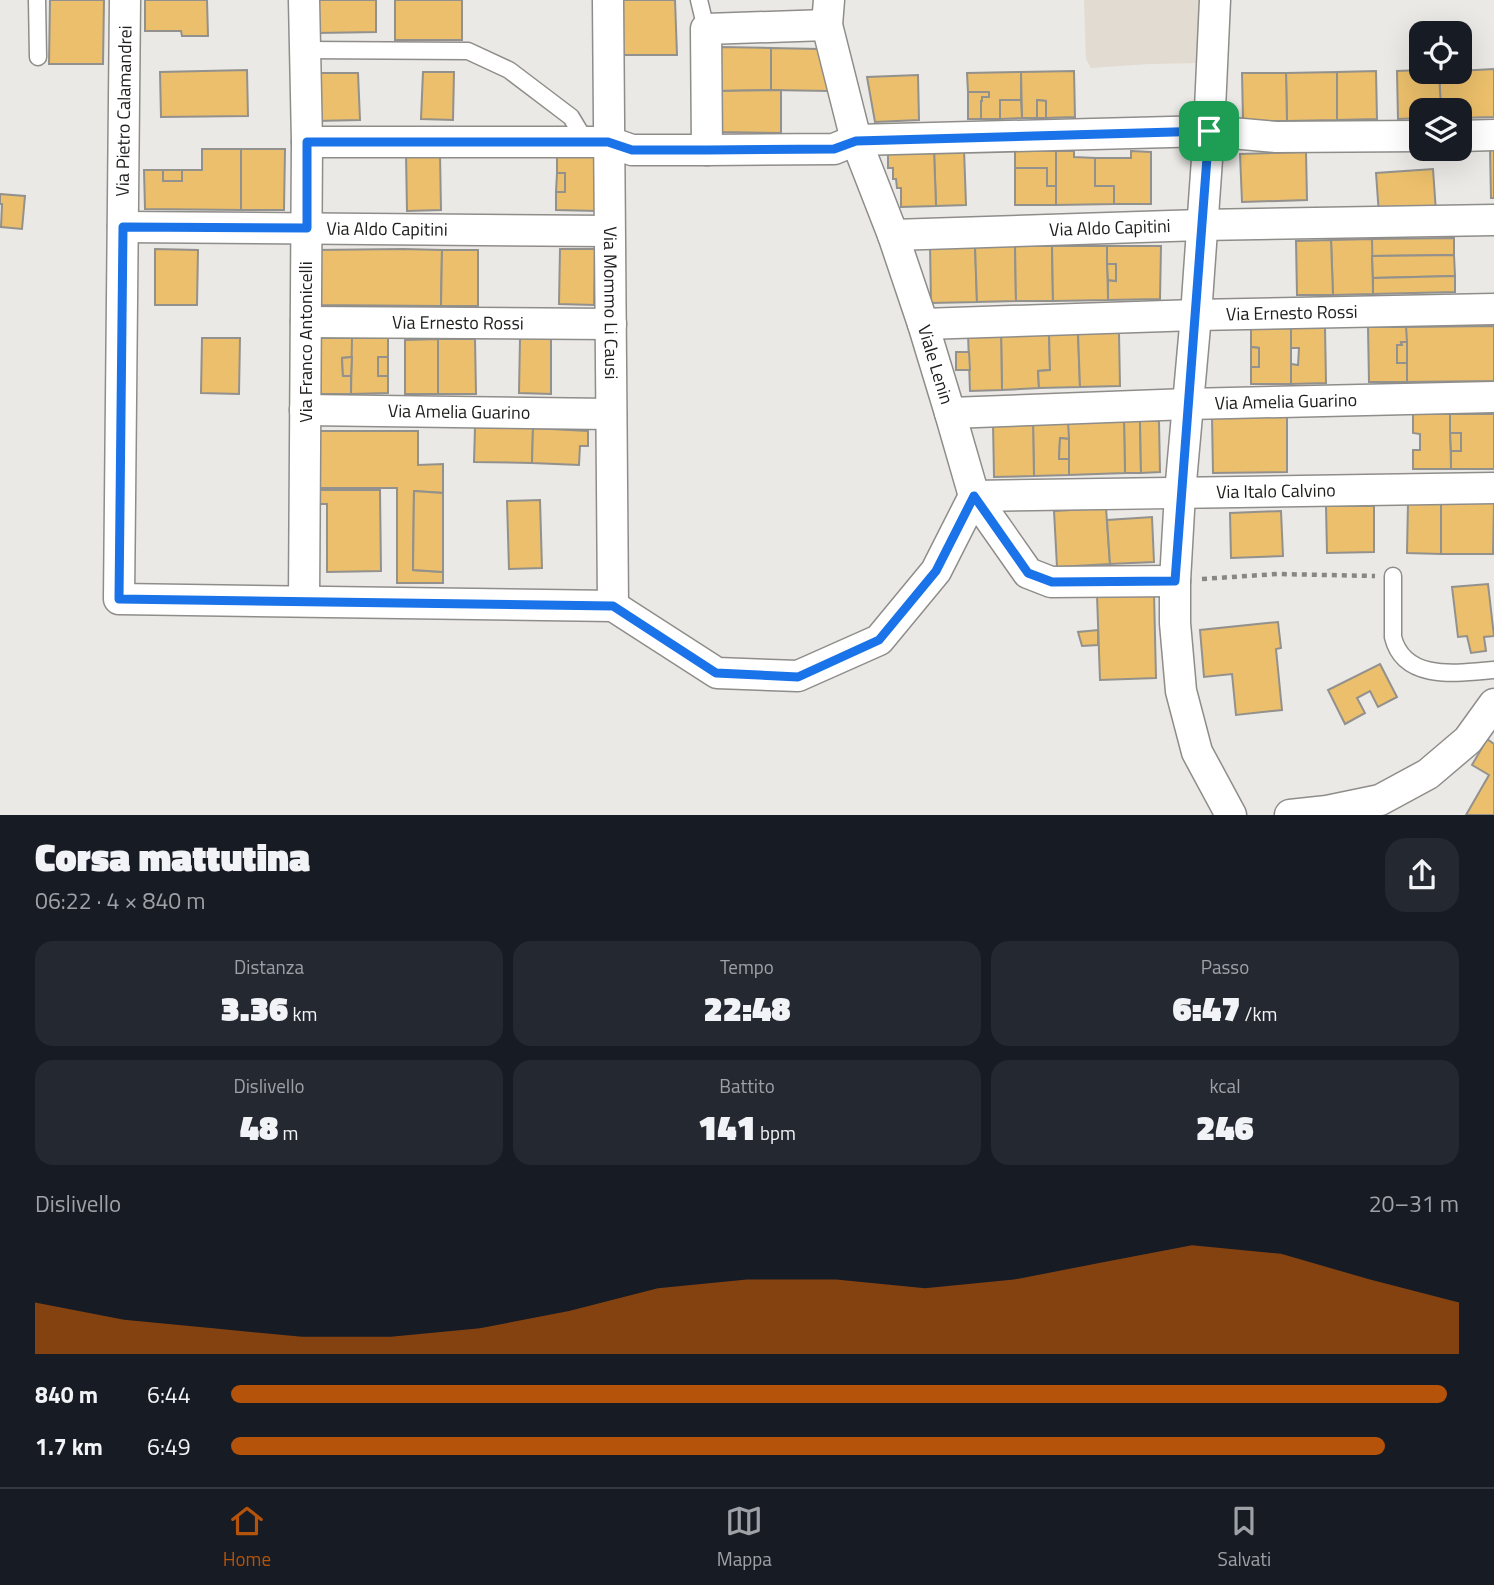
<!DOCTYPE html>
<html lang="it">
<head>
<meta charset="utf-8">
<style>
	:root { --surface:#171b24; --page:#242831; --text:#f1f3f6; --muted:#9ea1a6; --line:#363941; --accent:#b45309 }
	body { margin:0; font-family:"Titillium Web",sans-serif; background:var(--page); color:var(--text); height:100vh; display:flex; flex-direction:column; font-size:26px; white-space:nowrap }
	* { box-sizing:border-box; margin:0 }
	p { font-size:23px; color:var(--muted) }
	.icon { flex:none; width:38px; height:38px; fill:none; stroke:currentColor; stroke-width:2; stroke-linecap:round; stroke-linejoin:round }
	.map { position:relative; height:815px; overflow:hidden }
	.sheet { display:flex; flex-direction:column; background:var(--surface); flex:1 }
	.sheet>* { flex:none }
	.fabs { position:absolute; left:1409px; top:21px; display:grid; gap:14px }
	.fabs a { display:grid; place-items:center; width:63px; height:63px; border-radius:14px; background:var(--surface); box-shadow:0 7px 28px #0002; font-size:35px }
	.pin { position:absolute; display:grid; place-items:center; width:60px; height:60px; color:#fff; margin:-30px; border-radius:14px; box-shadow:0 4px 10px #0006 }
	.round { display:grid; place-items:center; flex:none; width:74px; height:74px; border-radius:21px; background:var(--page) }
	.overview { display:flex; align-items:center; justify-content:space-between; height:119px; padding:0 35px }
	h1 { font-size:38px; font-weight:800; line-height:52px }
	.stats { display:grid; grid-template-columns:repeat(3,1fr); gap:10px; height:119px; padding:7px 35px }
	.stats div { display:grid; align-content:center; border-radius:18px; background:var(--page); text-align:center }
	.stats b { font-size:35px; font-weight:800 }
	.stats small { font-size:19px; font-weight:400 }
	.stats p { font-size:19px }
	.chart { height:196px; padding:14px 35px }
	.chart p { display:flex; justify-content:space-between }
	.chart svg { width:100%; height:126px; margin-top:7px; fill:var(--accent); opacity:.7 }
	ul { padding:0 35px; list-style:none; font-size:23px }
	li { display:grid; grid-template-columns:112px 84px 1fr; align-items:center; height:52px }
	li i { height:18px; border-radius:9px; background:var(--accent) }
	.menu { display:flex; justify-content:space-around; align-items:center; height:98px; border-top:2px solid var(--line); background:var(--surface); font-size:19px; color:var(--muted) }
	.menu a { display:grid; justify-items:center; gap:4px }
	.menu .on { color:var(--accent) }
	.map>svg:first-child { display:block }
</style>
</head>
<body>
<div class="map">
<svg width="1494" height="815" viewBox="0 0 1494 815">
	<rect width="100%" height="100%" fill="#ebe9e5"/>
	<!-- built -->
	<path fill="#e1dbd1" d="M1084,0H1205L1202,63L1149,64L1091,68L1086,59Z"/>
	<!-- building -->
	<g fill="#ebbf6b" stroke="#93918d" stroke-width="2">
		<path d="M50,0H104L103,64H49Z"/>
		<path d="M145,0H207L208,36H182L181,31H145Z"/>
		<path d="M317,0H376V32L318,33Z"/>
		<rect x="395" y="0" width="67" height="40"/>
		<path d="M621,0H675L677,55H621Z"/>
		<path d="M719,47L771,48V90L718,91Z"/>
		<path d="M771,48L820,49L829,91L771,90Z"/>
		<path d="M1494,69V117L1460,118V110H1441L1439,72Z"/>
		<path d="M247,70L248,116L161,117L160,72Z"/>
		<path d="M1421,70V72H1439L1441,110H1421V118L1398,119L1397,71Z"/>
		<path d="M1074,71L1075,117L1046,118V101L1037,100V118H1022L1021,72Z"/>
		<path d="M1376,71L1377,119L1337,120V72Z"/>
		<path d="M423,72H454L453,120L421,119Z"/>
		<path d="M1021,72V100H1000V119H981V101H982V97H989V92H968L967,73Z"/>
		<path d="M1337,72V120L1287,121L1286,73Z"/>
		<path d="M315,73H358L360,120L316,121Z"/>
		<path d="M1242,73H1286L1287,121H1243Z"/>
		<path d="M918,75L919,120L875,122L867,77Z"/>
		<path d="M781,90V133L718,132V91Z"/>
		<path d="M968,92H989V97H982V101H981V119H968Z"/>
		<path d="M1000,100H1021L1022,118L1000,119Z"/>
		<path d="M1037,100L1046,101V118H1037Z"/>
		<path d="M1490,148H1494V198H1491Z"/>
		<path d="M202,149H241V210L145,209L144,170H163V181H182V170H202Z"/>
		<path d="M241,149H285L284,210H241Z"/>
		<path d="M964,149L966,205L936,206L934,150Z"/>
		<path d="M934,150L936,206L901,207V188H897L896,179H893V168H888V151Z"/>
		<path d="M1015,150L1056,151V186H1047V168H1015Z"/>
		<path d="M1056,151H1074V157L1095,158V186H1114V204L1056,205Z"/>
		<path d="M1131,151L1151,152V204H1114V186H1095V158H1131Z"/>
		<path d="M1306,152L1307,200L1242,202L1240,154Z"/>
		<path d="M406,154H440L441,210L407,211Z"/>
		<path d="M557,155H599L598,211L556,210V192H565V173H557Z"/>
		<path d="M1015,168H1047V186H1056V205H1015Z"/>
		<path d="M1433,169L1436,212L1379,215L1376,173Z"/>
		<rect x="163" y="170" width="19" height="11"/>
		<path d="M557,173H565V192H556Z"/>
		<path d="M0,194L25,196L22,229L1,227L2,204H0Z"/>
		<path d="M1454,238V255L1372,256V239Z"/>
		<path d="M1372,239L1373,294L1333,295L1331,240Z"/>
		<path d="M1331,240L1333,295H1297L1296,241Z"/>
		<path d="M930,246H975L977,302L931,303Z"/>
		<path d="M975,246H1015L1016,301L977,302Z"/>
		<path d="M1015,246H1052L1053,301H1016Z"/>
		<path d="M1052,246H1107L1108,300L1053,301Z"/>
		<path d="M1107,246H1161L1160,299L1108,300V280L1116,281V264H1107Z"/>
		<path d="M155,249L198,250L197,305H155Z"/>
		<path d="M403,249L442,250L441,306L315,305V250Z"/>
		<path d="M560,249H595L594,305L559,304Z"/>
		<path d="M442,250H478V306H441Z"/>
		<path d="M1454,255L1455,276L1373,278L1372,256Z"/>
		<path d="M1107,264H1116V281L1108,280Z"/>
		<path d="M1455,276V292L1373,294V278Z"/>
		<path d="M1494,326V381L1407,382L1406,327Z"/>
		<path d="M1325,327L1326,383L1291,384V364L1298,365L1299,348H1291V328Z"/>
		<path d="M1368,327H1406L1407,342H1401L1402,345H1397V363H1407V382H1369Z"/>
		<path d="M1291,328V384H1251V367H1259V348L1251,347V329Z"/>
		<path d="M1001,333H1049L1050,370L1038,371L1039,388L1002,390Z"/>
		<path d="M1001,333L1002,390L970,391L968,334Z"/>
		<path d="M1049,333H1078L1080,387L1039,388L1038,371L1050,370Z"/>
		<path d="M1078,333H1119L1120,386L1080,387Z"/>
		<path d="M202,338H240L239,394L201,393Z"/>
		<path d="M314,338H352V357L342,358L343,376H351V394H314Z"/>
		<path d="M352,338H388V357H378V376H388V393L351,394Z"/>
		<path d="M520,338H551V394L519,393Z"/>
		<path d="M438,339V394H405V340Z"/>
		<path d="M438,339H475L476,394H438Z"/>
		<path d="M1401,342H1407V363H1397V345H1402Z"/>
		<path d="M1251,347L1259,348V367H1251Z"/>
		<path d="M956,352H969L970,370H956Z"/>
		<path d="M352,357L351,376H343L342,358Z"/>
		<rect x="378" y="357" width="10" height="19"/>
		<path d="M1413,414H1450L1451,469H1413V450H1420V434L1413,433Z"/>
		<path d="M1450,414H1494V469H1451V451H1461V433H1450Z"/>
		<path d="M1287,416V472L1213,473L1212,417Z"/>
		<path d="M1124,421H1140L1141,473H1125Z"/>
		<path d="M1124,421L1125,473L1069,475L1068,422Z"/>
		<path d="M1140,421H1159L1160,472L1141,473Z"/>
		<path d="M1068,422L1069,439L1060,438L1059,459H1069V475L1034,476L1033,423Z"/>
		<path d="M993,423H1033L1034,476L994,477Z"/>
		<path d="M475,427L533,428L532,463L474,462Z"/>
		<path d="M533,428L588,431V446H580L579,465L532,463Z"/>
		<path d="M313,431H418V465L443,464V493L414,491L413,570L443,572V583H397V488H314Z"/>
		<path d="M1450,433H1461V451H1451Z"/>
		<path d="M1060,438L1069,439V459H1059Z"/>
		<path d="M317,490H380L381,571L327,572V504H317Z"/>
		<path d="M414,491L443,493V572L413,570Z"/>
		<path d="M540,500L542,568L509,569L507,501Z"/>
		<path d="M1408,502L1441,503V554L1407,553Z"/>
		<path d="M1441,503H1494L1493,554H1441Z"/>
		<path d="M1326,506H1374V552L1327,553Z"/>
		<path d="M1106,508L1110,564L1057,567L1054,511Z"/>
		<path d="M1281,511L1283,556L1231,558L1230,513Z"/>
		<path d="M1152,517L1154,562L1110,564L1107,520Z"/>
		<path d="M1488,584L1494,636L1484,637L1486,651L1471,653L1467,636L1458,637L1452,587Z"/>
		<path d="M1154,593L1156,678L1100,680L1097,595Z"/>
		<path d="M1278,622L1281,648L1276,649L1282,710L1236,715L1232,674L1204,677L1200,630Z"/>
		<path d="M1098,630V645L1082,646L1078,632Z"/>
		<path d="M1380,664L1397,697L1378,707L1370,691L1357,698L1365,713L1345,724L1328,690Z"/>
		<path d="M1487,739L1494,744V815H1466L1489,775L1472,765Z"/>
	</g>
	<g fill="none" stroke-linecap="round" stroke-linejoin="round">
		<!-- service casing -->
		<g stroke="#8f8d8a" stroke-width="19">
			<g id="service">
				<path d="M37,0L38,57"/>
				<path d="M699,0L706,29"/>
				<path d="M305,50L468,51L509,70L571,117L586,142"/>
				<path d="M1393,576V637C1404,682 1458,673 1494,670"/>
			</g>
		</g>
		<!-- minor casing -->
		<g stroke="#8f8d8a" stroke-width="33">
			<g id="minor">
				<path id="s1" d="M125,0L119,599L613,606L717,673L798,676L879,640L936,571L974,496L1494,488"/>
				<path d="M304,0L307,142L304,601"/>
				<path id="s2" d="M608,0L613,606"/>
				<path id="s3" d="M829,0L827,25L856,140L893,235L923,324L950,413L974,496L1028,573L1051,582L1175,581"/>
				<path d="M1215,0L1209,131L1196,315L1180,493L1175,581V623L1181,691L1197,752L1231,815"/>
				<path d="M1460,136L1494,135"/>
				<path d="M307,142H609L632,150H707L834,149L856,140L1209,131L1276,137L1421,136"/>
				<path d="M707,150L706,29L827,25"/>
				<path id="s4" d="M123,227L609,231"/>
				<path id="s5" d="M893,235L1201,225L1494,220"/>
				<path id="s6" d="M306,322L611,324"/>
				<path id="s7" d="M923,324L1196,315L1494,309"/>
				<path id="s8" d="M305,410L611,414"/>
				<path id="s9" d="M950,413L1188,404L1494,397"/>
				<path d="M1290,815L1327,811L1380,800L1428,774L1468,740L1494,704"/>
			</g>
		</g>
		<!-- path -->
		<path stroke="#888784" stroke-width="4.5" stroke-dasharray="5 5" stroke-linecap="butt" d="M1202,579L1277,574L1375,576"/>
		<!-- service -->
		<use href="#service" stroke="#fff" stroke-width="16"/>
		<!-- minor -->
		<use href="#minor" stroke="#fff" stroke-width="30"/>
	</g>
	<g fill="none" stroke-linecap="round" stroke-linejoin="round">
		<!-- route casing -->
		<g stroke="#fff" stroke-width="14">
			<path id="route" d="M1209,131L1175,581L1052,582L1028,573L974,496L936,571L879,640L798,677L716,673L613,606L119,599L123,227L307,228V142H608L632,150H707L834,149L856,141Z"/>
		</g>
		<!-- route -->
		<use href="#route" stroke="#1a73e8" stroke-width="9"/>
	</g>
	<g text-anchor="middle" stroke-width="7" stroke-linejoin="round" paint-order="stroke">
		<!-- street labels -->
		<g font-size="18" fill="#21201f" stroke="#fff">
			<text transform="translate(124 111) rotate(-89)" y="6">Via Pietro Calamandrei</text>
			<text dy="6" stroke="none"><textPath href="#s5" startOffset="217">Via Aldo Capitini</textPath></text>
			<text dy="6" stroke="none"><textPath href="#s4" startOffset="264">Via Aldo Capitini</textPath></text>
			<text dy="6" stroke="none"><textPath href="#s2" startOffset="303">Via Mommo Li Causi</textPath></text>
			<text dy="6" stroke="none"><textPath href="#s7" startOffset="369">Via Ernesto Rossi</textPath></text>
			<text dy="6" stroke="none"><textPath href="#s6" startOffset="152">Via Ernesto Rossi</textPath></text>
			<text transform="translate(306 342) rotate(-90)" y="6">Via Franco Antonicelli</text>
			<text dy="6" stroke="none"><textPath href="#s3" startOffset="382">Viale Lenin</textPath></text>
			<text dy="6" stroke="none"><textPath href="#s9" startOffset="336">Via Amelia Guarino</textPath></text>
			<text dy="6" stroke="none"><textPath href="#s8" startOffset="154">Via Amelia Guarino</textPath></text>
			<text dy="6" stroke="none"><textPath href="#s1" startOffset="1862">Via Italo Calvino</textPath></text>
		</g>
	</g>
</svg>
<div class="fabs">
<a><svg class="icon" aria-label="locate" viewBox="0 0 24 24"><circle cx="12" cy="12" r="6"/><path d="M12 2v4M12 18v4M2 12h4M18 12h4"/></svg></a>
<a><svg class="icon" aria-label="layers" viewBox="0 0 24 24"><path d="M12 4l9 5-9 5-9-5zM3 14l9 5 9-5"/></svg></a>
</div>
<div class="pin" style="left:1209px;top:131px;background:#1e9e55"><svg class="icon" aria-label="arrive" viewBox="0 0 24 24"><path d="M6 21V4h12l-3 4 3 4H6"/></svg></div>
</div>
<section class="sheet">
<div class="overview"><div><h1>Corsa mattutina</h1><p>06:22 · 4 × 840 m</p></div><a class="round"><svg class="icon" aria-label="share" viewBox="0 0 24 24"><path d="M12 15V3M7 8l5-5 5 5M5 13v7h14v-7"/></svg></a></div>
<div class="stats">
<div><p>Distanza</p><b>3.36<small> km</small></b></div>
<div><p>Tempo</p><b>22:48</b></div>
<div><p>Passo</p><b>6:47<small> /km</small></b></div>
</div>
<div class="stats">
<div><p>Dislivello</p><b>48<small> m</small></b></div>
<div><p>Battito</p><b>141<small> bpm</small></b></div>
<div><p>kcal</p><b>246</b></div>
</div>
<div class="chart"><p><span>Dislivello</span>20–31 m</p>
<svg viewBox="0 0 160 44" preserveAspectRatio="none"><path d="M0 44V26L10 32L20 35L30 38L40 38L50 35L60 29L70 21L80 18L90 18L100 21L110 18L120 12L130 6L140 9L150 18L160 26V44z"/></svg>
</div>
<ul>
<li><b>840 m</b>6:44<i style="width:99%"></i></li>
<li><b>1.7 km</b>6:49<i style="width:94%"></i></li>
</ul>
</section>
<nav class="menu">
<a class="on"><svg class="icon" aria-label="home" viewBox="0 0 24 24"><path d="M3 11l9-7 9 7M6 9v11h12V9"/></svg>Home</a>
<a><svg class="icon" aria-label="map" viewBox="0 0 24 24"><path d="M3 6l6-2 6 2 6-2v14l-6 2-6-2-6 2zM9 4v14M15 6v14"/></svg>Mappa</a>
<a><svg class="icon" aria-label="saved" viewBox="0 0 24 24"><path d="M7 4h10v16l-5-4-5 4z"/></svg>Salvati</a>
</nav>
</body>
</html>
